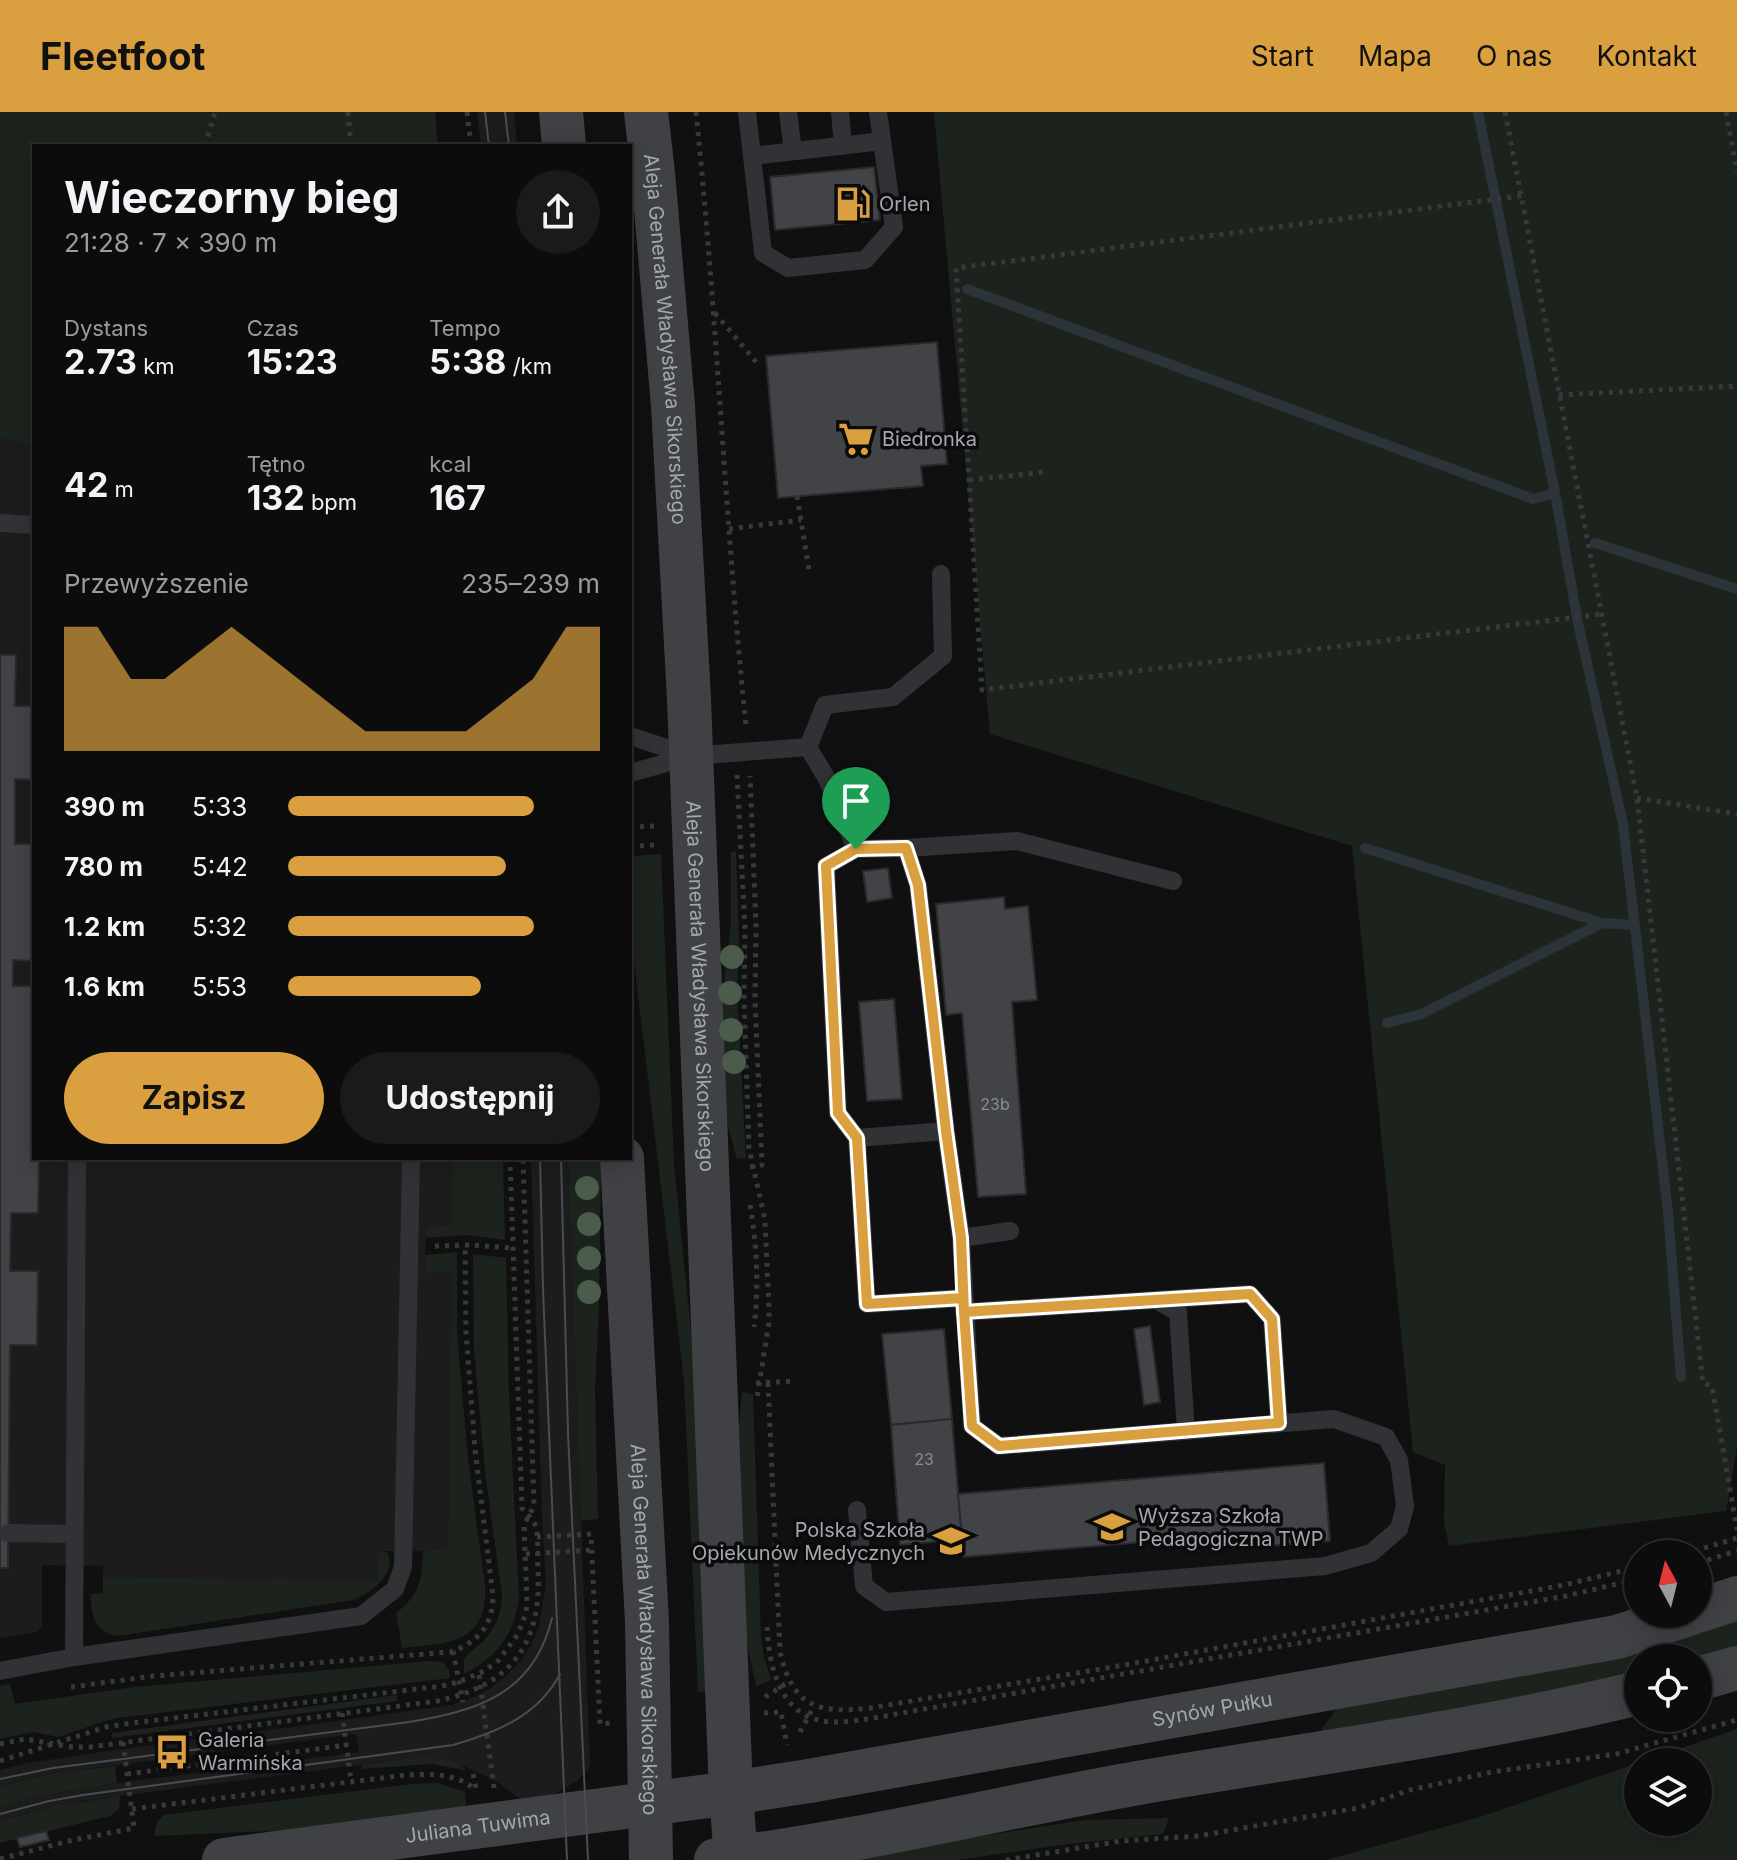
<!DOCTYPE html>
<html lang="pl">
<head>
<meta charset="utf-8">
<style>
	:root { --surface:#0c0c0d; --page:#1a1a1b; --text:#f1f3f6; --muted:#9a9b9d; --line:#2c2c2e; --accent:#da9f3e }
	body { margin:0; font-family:Inter,sans-serif; background:var(--page); color:var(--text); height:100vh; display:flex; flex-direction:column; font-size:30px; white-space:nowrap }
	* { box-sizing:border-box; margin:0 }
	p { font-size:26px; color:var(--muted) }
	.icon { flex:none; width:44px; height:44px; fill:none; stroke:currentColor; stroke-width:2; stroke-linecap:round; stroke-linejoin:round }
	.map { position:relative; flex:1; overflow:hidden }
	.side { position:absolute; left:32px; top:32px; width:600px; height:1016px; display:flex; flex-direction:column; background:var(--surface); border-radius:0px; box-shadow:0 4px 20px #0003,0 0 0 2px var(--line) }
	.side>* { flex:none }
	.needle { width:52px; rotate:353deg }
	.controls { position:absolute; left:1624px; top:1428px; display:grid; gap:16px }
	.controls a { display:grid; place-items:center; width:88px; height:88px; border-radius:50%; background:var(--surface); box-shadow:0 4px 20px #0003,0 0 0 2px var(--line); font-size:40px }
	.pin { position:absolute; display:grid; place-items:center; width:68px; height:68px; color:#fff; margin:-82px -34px; border-radius:50% 50% 50% 0; rotate:-45deg; box-shadow:0 0 8px #0007 }
	.pin .icon { rotate:45deg }
	.round { display:grid; place-items:center; flex:none; width:84px; height:84px; border-radius:42px; background:var(--page) }
	.head { display:flex; align-items:center; justify-content:space-between; height:136px; padding:0 32px }
	h1 { font-size:44px; font-weight:700; line-height:60px }
	.figures { display:grid; grid-template-columns:repeat(3,1fr); gap:12px; height:136px; padding:8px 32px }
	.figures div { display:grid; align-content:center }
	.figures b { font-size:34px; font-weight:700 }
	.figures small { font-size:22px; font-weight:400 }
	.figures p { font-size:22px }
	.chart { height:224px; padding:16px 32px }
	.chart p { display:flex; justify-content:space-between }
	.chart svg { width:100%; height:144px; margin-top:8px; fill:var(--accent); opacity:.7 }
	.button { display:flex; gap:16px; margin-top:auto; padding:16px 32px }
	.button a { flex:1; height:92px; border-radius:48px; background:var(--accent); color:#111; font-size:32px; font-weight:700; line-height:92px; text-align:center }
	.button a+a { background:var(--page); color:var(--text) }
	ul { padding:0 32px; list-style:none; font-size:26px }
	li { display:grid; grid-template-columns:128px 96px 1fr; align-items:center; height:60px }
	li i { height:20px; border-radius:10px; background:var(--accent) }
	header { display:flex; align-items:center; gap:48px; box-sizing:border-box; height:112px; padding:0 40px; background:var(--accent); color:#111 }
	header strong { font-size:38px }
	nav { display:flex; gap:44px; margin-inline-start:auto; font-size:28px }
	.map>svg:first-child { display:block }
</style>
</head>
<body>
<header>
<strong>Fleetfoot</strong>
<nav><a>Start</a><a>Mapa</a><a>O nas</a><a>Kontakt</a></nav>
</header>
<div class="map">
<svg width="1737" height="1748" viewBox="0 0 1737 1748">
	<rect width="100%" height="100%" fill="#101011"/>
	<!-- built -->
	<g fill="#1c1c1d">
		<path d="M477,0H514L517,34H481Z"/>
		<path d="M0,318L34,328V1046H453V1113L426,1115L425,1143L433,1161L451,1158L448,1435L423,1439H379V1468L103,1465V1454L42,1453V1515L36,1520L0,1526Z"/>
		<path d="M531,1046H568L590,1654L586,1660L577,1669L551,1684L524,1690L497,1670L462,1653L421,1647H403L82,1689L38,1698L0,1709V1695L44,1683L117,1671L359,1640L356,1622L50,1662L0,1674V1658L28,1651L108,1639L330,1610L452,1593L474,1585L489,1577L504,1566L523,1546L531,1533L539,1514L546,1471L542,1406Z"/>
	</g>
	<!-- green -->
	<g fill="#1c231d">
		<path d="M0,0H435L438,34H34V335L0,324Z"/>
		<path d="M934,0H1737V1335L1726,1399L1449,1434L1444,1411L1445,1353L1413,1340L1352,734L990,622Z"/>
		<path d="M736,739L739,827L737,879L746,1046L737,1047L728,1015L726,1001L722,889L731,812V740Z"/>
		<path d="M661,742L674,1053L694,1249L708,1579L698,1580L684,1268L635,858L630,744Z"/>
		<path d="M453,1046H503L505,1128L466,1123L426,1126V1115L453,1113Z"/>
		<path d="M568,1046H601L599,1193L595,1278L598,1407L581,1409Z"/>
		<path d="M457,1140V1220L468,1348L485,1473C488,1533 447,1531 402,1536L396,1501C420,1483 422,1467 423,1439L448,1435L451,1159L426,1161L425,1143Z"/>
		<path d="M473,1142L506,1146L509,1283L519,1486C514,1523 497,1545 464,1562V1547C468,1541 473,1538 479,1533C495,1519 501,1504 502,1483L485,1360L474,1239Z"/>
		<path d="M742,1280L753,1282L761,1525L764,1545L771,1568L756,1574L748,1535L746,1518L739,1313Z"/>
		<path d="M379,1439L388,1441C395,1464 372,1480 353,1488L118,1524C95,1522 90,1501 91,1482L103,1481V1465L378,1468Z"/>
		<path d="M1737,1486V1556L1698,1546H1638V1581L1372,1632L1321,1618L1355,1572Z"/>
		<path d="M430,1549L443,1550L449,1558L450,1566L118,1606L105,1609L58,1625L34,1620L0,1627V1574L10,1572L15,1592L134,1575Z"/>
		<path d="M397,1583V1589L112,1626V1621Z"/>
		<path d="M1737,1617V1748H1326L1480,1705L1638,1651V1710H1698V1650H1641Z"/>
		<path d="M403,1647C422,1646 449,1644 465,1656L464,1658L431,1652L362,1657L361,1653Z"/>
		<path d="M115,1654L117,1671L44,1683L0,1695V1674L50,1662Z"/>
		<path d="M438,1671L465,1680L466,1695L292,1718L155,1724C154,1714 156,1710 164,1703L412,1672Z"/>
		<path d="M120,1684L119,1697L110,1704L0,1731V1709L54,1694Z"/>
		<path d="M1169,1706L1163,1722L1069,1732L957,1748H851L962,1727L1085,1708Z"/>
	</g>
	<g fill="none" stroke-linecap="round" stroke-linejoin="round">
		<!-- stream -->
		<g stroke="#2d3439" stroke-width="10">
			<path d="M1478,0L1555,381L1578,511L1623,712L1668,1100L1681,1265"/>
			<path d="M967,177L1533,387L1555,381"/>
			<path d="M1595,431L1737,477"/>
			<path d="M1365,736L1602,811L1635,813"/>
			<path d="M1387,911L1421,902L1602,811"/>
		</g>
	</g>
	<!-- building -->
	<g fill="#414346" stroke="#2a2a2c" stroke-width="2">
		<path d="M874,55L880,108L775,118L770,65Z"/>
		<path d="M937,230L947,352L921,354L923,374L778,386L766,244Z"/>
		<path d="M0,543H16L15,594H34V668L15,667V732H34V849L13,848V874H34V1046H39L38,1101H11L10,1159H38L37,1233H10L8,1456H0Z"/>
		<path d="M888,756L892,786L867,790L863,759Z"/>
		<path d="M1004,785L1005,797L1028,794L1037,888L1012,890L1026,1082L978,1085L962,901L946,903L936,792Z"/>
		<path d="M894,887L902,987L867,989L859,890Z"/>
		<path d="M1150,1214L1160,1290L1144,1293L1134,1217Z"/>
		<path d="M944,1217L952,1307L891,1313L882,1222Z"/>
		<path d="M952,1307L962,1427L900,1433L891,1313Z"/>
		<path d="M1324,1351L1330,1429L1268,1434L1266,1420L964,1445L958,1382Z"/>
		<path d="M46,1719L49,1728L20,1735L17,1726Z"/>
	</g>
	<g fill="none" stroke-linecap="round" stroke-linejoin="round">
		<!-- path -->
		<g stroke="#37393c" stroke-width="5" stroke-dasharray="4 6" stroke-linecap="butt">
			<path d="M348,0L351,34"/>
			<path d="M467,0L471,34"/>
			<path d="M696,0C717,204 725,410 746,614"/>
			<path d="M1505,0L1637,686L1703,1271L1712,1274L1737,1418"/>
			<path d="M1726,0L1737,60"/>
			<path d="M205,34L215,0"/>
			<path d="M1521,84L956,156L982,578L1602,502"/>
			<path d="M715,201L756,250"/>
			<path d="M1559,283L1737,274"/>
			<path d="M969,368L1046,360"/>
			<path d="M797,384L809,458"/>
			<path d="M729,417L801,408"/>
			<path d="M737,663L745,816L744,887L749,1036L765,1108L769,1196V1210L757,1286"/>
			<path d="M1637,686L1737,702"/>
			<path d="M630,715L657,714"/>
			<path d="M630,734L657,733"/>
			<path d="M750,1055L762,1053L755,888L756,813L750,664"/>
			<path d="M750,1093C757,1133 759,1175 754,1215"/>
			<path d="M435,1134L473,1133L512,1136"/>
			<path d="M756,1271L794,1269"/>
			<path d="M768,1271L780,1540C793,1595 817,1602 870,1596L1124,1553L1564,1473L1638,1455"/>
			<path d="M537,1425L591,1422L600,1612L611,1611"/>
			<path d="M526,1442L592,1438"/>
			<path d="M1685,1442L1737,1426"/>
			<path d="M1698,1451L1737,1439"/>
			<path d="M767,1515C769,1551 778,1598 818,1608C834,1612 852,1609 868,1607L1566,1484L1638,1467"/>
			<path d="M453,1539L463,1590"/>
			<path d="M479,1563L494,1676"/>
			<path d="M71,1575L154,1564L450,1540C477,1531 493,1514 493,1484L475,1337L466,1220L465,1133"/>
			<path d="M765,1585L790,1569"/>
			<path d="M342,1601L351,1669"/>
			<path d="M764,1601L781,1600L787,1633"/>
			<path d="M800,1620L814,1594"/>
			<path d="M0,1632L25,1627L72,1635H90L437,1589C510,1574 542,1533 538,1458C537,1446 539,1427 536,1415C534,1409 526,1401 522,1396L510,1046"/>
			<path d="M0,1649L106,1615L124,1612L442,1574L459,1570L484,1559L498,1549L518,1522L526,1501L527,1489L524,1413L534,1394L523,1046"/>
			<path d="M127,1662L347,1633"/>
			<path d="M473,1662L476,1676"/>
			<path d="M132,1697L406,1663C429,1662 455,1661 473,1676"/>
			<path d="M0,1747L69,1729L134,1716L123,1630"/>
			<path d="M1006,1748L1121,1729L1198,1724L1358,1696L1410,1678L1492,1660L1616,1642L1737,1608"/>
		</g>
		<!-- lane -->
		<g stroke="#313235" stroke-width="18">
			<path d="M747,0L763,141L788,156L865,148L894,115L878,0"/>
			<path d="M788,0L793,39"/>
			<path d="M840,0L843,34"/>
			<path d="M752,44L882,29"/>
			<path d="M0,411L34,413"/>
			<path d="M630,624L691,644"/>
			<path d="M808,635L825,593L893,585L943,544L941,462"/>
			<path d="M808,635L827,667L856,737"/>
			<path d="M630,661L691,644L808,635"/>
			<path d="M906,736L1017,729L1173,769"/>
			<path d="M857,1026L867,1192L963,1186"/>
			<path d="M961,1126L1010,1119"/>
			<path d="M1158,1189L1178,1200L1186,1319"/>
			<path d="M964,1200L1250,1182L1272,1207L1279,1311"/>
			<path d="M857,1398L864,1474L886,1490L1325,1454L1371,1441L1399,1417L1405,1394L1399,1348L1386,1325L1334,1307L999,1334L972,1314L961,1126L946,1019L918,773L906,736L856,737L826,754L838,1001L857,1026L946,1019"/>
			<path d="M8,1421L74,1422"/>
			<path d="M74,1545L77,1046"/>
			<path d="M0,1559L74,1545L361,1504L395,1477L403,1455L411,1046"/>
		</g>
		<!-- secondary -->
		<g stroke="#3f4145" stroke-width="44">
			<path d="M561,0L564,34"/>
			<path id="s1" d="M646,0L653,61L673,294L689,587L731,1681L736,1748"/>
			<path id="s2" d="M622,1046L647,1510L651,1748"/>
			<path d="M1698,1499L1737,1486"/>
			<path d="M1698,1567L1737,1556"/>
			<path id="s3" d="M224,1748L731,1681L809,1669L1617,1525L1689,1502"/>
			<path d="M716,1748C858,1731 997,1696 1138,1671C1305,1642 1473,1621 1638,1581"/>
		</g>
		<!-- tram -->
		<g stroke="#4a4c50" stroke-width="2">
			<path d="M485,0L489,34"/>
			<path d="M505,0L509,34"/>
			<path d="M540,1046L543,1177L567,1748"/>
			<path d="M561,1046L568,1321L588,1748"/>
			<path d="M0,1667L53,1656L409,1610C477,1599 534,1582 552,1506"/>
			<path d="M0,1702L49,1689L83,1683L453,1633C497,1620 538,1604 560,1562"/>
		</g>
	</g>
	<!-- trees -->
	<g fill="#4b5b4c">
		<circle cx="732" cy="845" r="12"/>
		<circle cx="730" cy="881" r="12"/>
		<circle cx="731" cy="918" r="12"/>
		<circle cx="734" cy="950" r="12"/>
		<circle cx="587" cy="1076" r="12"/>
		<circle cx="589" cy="1112" r="12"/>
		<circle cx="589" cy="1146" r="12"/>
		<circle cx="589" cy="1180" r="12"/>
	</g>
	<g fill="none" stroke-linecap="round" stroke-linejoin="round">
		<!-- route casing -->
		<g stroke="#fff" stroke-width="16">
			<path id="route" d="M856,737L906,736L918,773L946,1019L961,1126L964,1200L1250,1182L1272,1207L1279,1311L999,1334L972,1314L963,1186L867,1192L857,1026L838,1001L826,754L856,737"/>
		</g>
		<!-- route -->
		<use href="#route" stroke="#da9f3e" stroke-width="10"/>
	</g>
	<!-- icons -->
	<defs>
		<g id="fuel-bare" transform="scale(2.76)"><path d="M-5.5-6h7V0h2V4h1.3V-2.5L3-4.5l.8-.8L6-3V5H2.5V1h-1V6h-7ZM-4.2-4.7v3.2H.2V-4.7Z" fill="#da9f3e" stroke="#0b0b0c" stroke-width="2.5" paint-order="stroke"/></g>
		<g id="supermarket-bare" transform="scale(2.76)"><path d="M-6-5.5h2.5l.6 2H6L4.5 2H-2.5L-4.4-4H-6ZM-1.5 3.2a1.3 1.3 0 1 0 .1 0ZM3 3.2a1.3 1.3 0 1 0 .1 0Z" fill="#da9f3e" stroke="#0b0b0c" stroke-width="2.5" paint-order="stroke"/></g>
		<g id="university-bare" transform="scale(2.76)"><path d="M0-5L7-2L0 1L-7-2ZM-4 1L0 2.5L4 1V4Q0 6-4 4Z" fill="#da9f3e" stroke="#0b0b0c" stroke-width="2.5" paint-order="stroke"/></g>
		<g id="bus-bare" transform="scale(2.76)"><path d="M-5-6H5V4H4V6H2V4H-2V6H-4V4H-5ZM-3.5-4V0h7V-4ZM-3.5 1.2v1.5H-2V1.2ZM2 1.2v1.5H3.5V1.2Z" fill="#da9f3e" stroke="#0b0b0c" stroke-width="2.5" paint-order="stroke"/></g>
	</defs>
	<g fill-rule="evenodd">
		<use href="#fuel-bare" x="853" y="92"/>
		<use href="#supermarket-bare" x="856" y="327"/>
		<use href="#university-bare" x="1112" y="1415"/>
		<use href="#university-bare" x="951" y="1429"/>
		<use href="#bus-bare" x="172" y="1640"/>
	</g>
	<g text-anchor="middle" stroke-width="7" stroke-linejoin="round" paint-order="stroke">
		<!-- number labels -->
		<g font-size="16" fill="#8a8e96">
			<text x="995" y="998">23b</text>
			<text x="924" y="1353">23</text>
		</g>
		<!-- poi labels -->
		<g font-size="20" fill="#a2a7b0" stroke="#0b0b0c" text-anchor="start">
			<text x="879" y="99">Orlen</text>
			<text x="882" y="334">Biedronka</text>
			<text x="1138" y="1411">Wyższa Szkoła<tspan x="1138" dy="23">Pedagogiczna TWP</tspan></text>
			<text x="925" y="1425" text-anchor="end">Polska Szkoła<tspan x="925" dy="23">Opiekunów Medycznych</tspan></text>
			<text x="198" y="1635">Galeria<tspan x="198" dy="23">Warmińska</tspan></text>
		</g>
		<!-- street labels -->
		<g font-size="20" fill="#a2a7b0" stroke="#0b0b0c">
			<text dy="7" stroke="none"><textPath href="#s1" startOffset="228">Aleja Generała Władysława Sikorskiego</textPath></text>
			<text dy="7" stroke="none"><textPath href="#s1" startOffset="876">Aleja Generała Władysława Sikorskiego</textPath></text>
			<text dy="7" stroke="none"><textPath href="#s2" startOffset="472">Aleja Generała Władysława Sikorskiego</textPath></text>
			<text dy="7" stroke="none"><textPath href="#s3" startOffset="1000">Synów Pułku</textPath></text>
			<text dy="7" stroke="none"><textPath href="#s3" startOffset="256">Juliana Tuwima</textPath></text>
		</g>
	</g>
</svg>
<div class="controls">
<a><svg class="needle" viewBox="-14 -14 28 28"><path d="M0-13l5 13h-10z" fill="#e53935"/><path d="M0 13l5-13h-10z" fill="#9a9b9d"/></svg></a>
<a><svg class="icon" aria-label="locate" viewBox="0 0 24 24"><circle cx="12" cy="12" r="6"/><path d="M12 2v4M12 18v4M2 12h4M18 12h4"/></svg></a>
<a><svg class="icon" aria-label="layers" viewBox="0 0 24 24"><path d="M12 4l9 5-9 5-9-5zM3 14l9 5 9-5"/></svg></a>
</div>
<div class="pin" style="left:856px;top:737px;background:#1e9e55"><svg class="icon" aria-label="arrive" viewBox="0 0 24 24"><path d="M6 21V4h12l-3 4 3 4H6"/></svg></div>
<section class="side">
<div class="head"><div><h1>Wieczorny bieg</h1><p>21:28 · 7 × 390 m</p></div><a class="round"><svg class="icon" aria-label="share" viewBox="0 0 24 24"><path d="M12 15V3M7 8l5-5 5 5M5 13v7h14v-7"/></svg></a></div>
<div class="figures">
<div><p>Dystans</p><b>2.73<small> km</small></b></div>
<div><p>Czas</p><b>15:23</b></div>
<div><p>Tempo</p><b>5:38<small> /km</small></b></div>
</div>
<div class="figures">
<div><b>42<small> m</small></b></div>
<div><p>Tętno</p><b>132<small> bpm</small></b></div>
<div><p>kcal</p><b>167</b></div>
</div>
<div class="chart"><p><span>Przewyższenie</span>235–239 m</p>
<svg viewBox="0 0 160 44" preserveAspectRatio="none"><path d="M0 44V6L10 6L20 22L30 22L40 14L50 6L60 14L70 22L80 30L90 38L100 38L110 38L120 38L130 30L140 22L150 6L160 6V44z"/></svg>
</div>
<ul>
<li><b>390 m</b>5:33<i style="width:79%"></i></li>
<li><b>780 m</b>5:42<i style="width:70%"></i></li>
<li><b>1.2 km</b>5:32<i style="width:79%"></i></li>
<li><b>1.6 km</b>5:53<i style="width:62%"></i></li>
</ul>
<div class="button"><a>Zapisz</a><a>Udostępnij</a></div>
</section>
</div>
</body>
</html>
